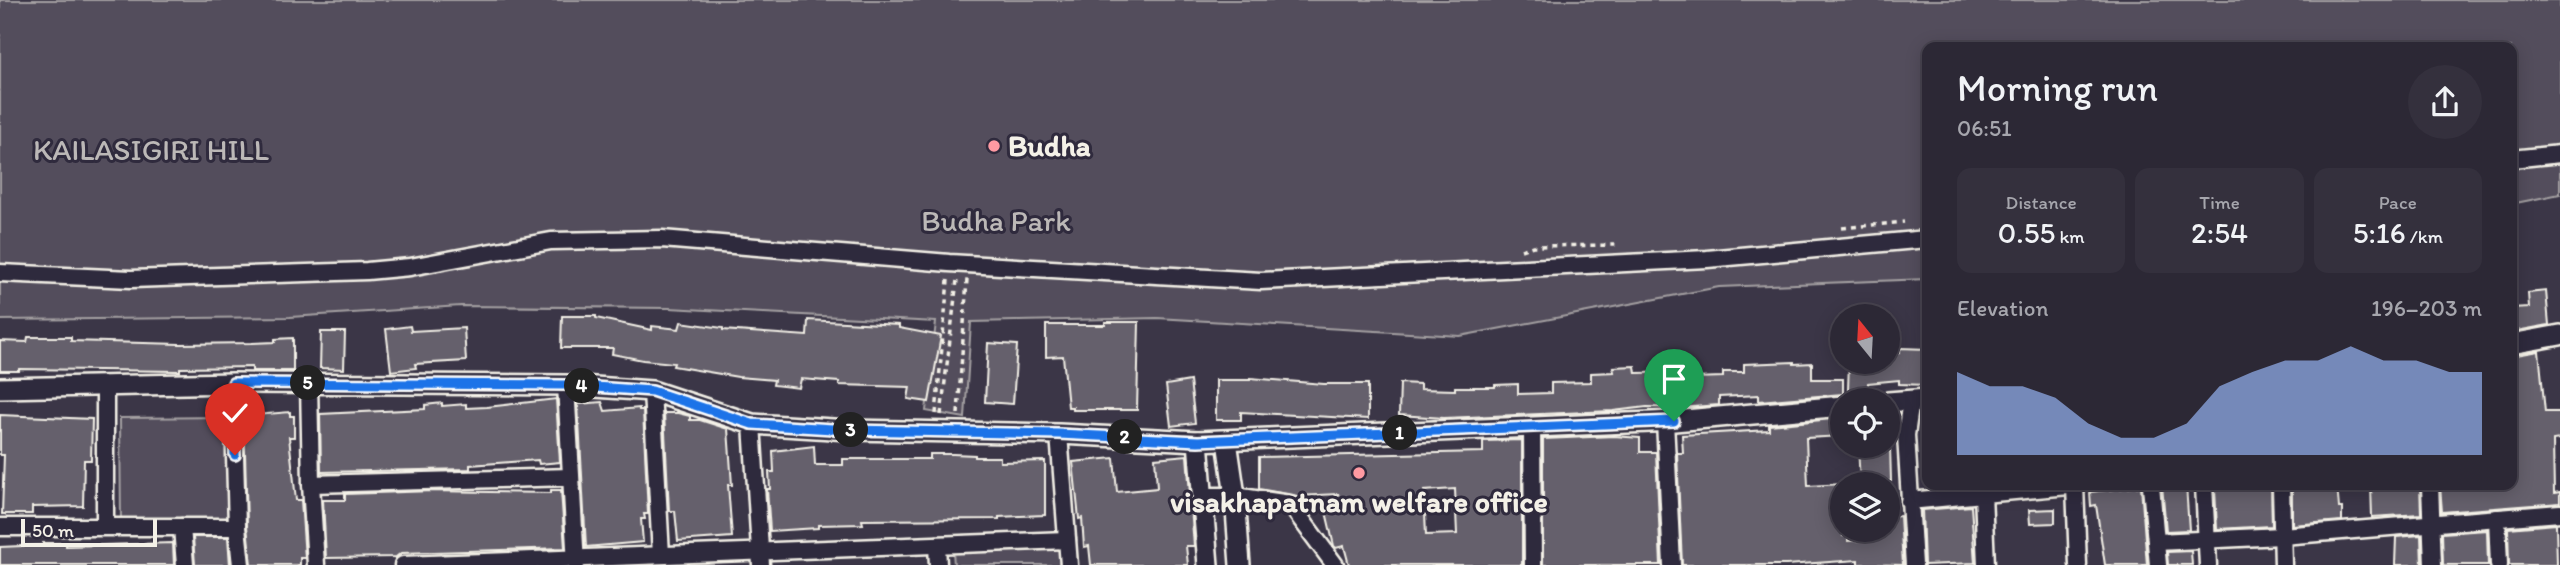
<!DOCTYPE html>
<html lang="en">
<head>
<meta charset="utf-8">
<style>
	:root { --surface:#2c2835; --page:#34303d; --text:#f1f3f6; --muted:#a6a6ad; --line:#484450; --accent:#95b2f1 }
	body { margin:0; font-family:Itim,sans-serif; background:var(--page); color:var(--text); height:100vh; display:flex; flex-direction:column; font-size:26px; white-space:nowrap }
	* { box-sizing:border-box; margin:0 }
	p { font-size:23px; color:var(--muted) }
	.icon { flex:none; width:38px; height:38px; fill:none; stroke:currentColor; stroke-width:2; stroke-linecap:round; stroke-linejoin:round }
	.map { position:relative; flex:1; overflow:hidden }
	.details { position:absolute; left:1922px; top:42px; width:595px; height:448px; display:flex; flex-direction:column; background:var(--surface); border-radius:14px; box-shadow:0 4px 18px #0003,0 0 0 2px var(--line) }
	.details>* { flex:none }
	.needle { width:46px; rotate:342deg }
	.fabs { position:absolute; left:1830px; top:304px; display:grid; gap:14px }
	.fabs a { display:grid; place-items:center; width:70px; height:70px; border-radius:50%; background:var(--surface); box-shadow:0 4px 18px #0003,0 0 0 2px var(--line); font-size:35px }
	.scale { position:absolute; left:21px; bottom:18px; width:136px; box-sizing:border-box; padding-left:7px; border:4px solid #f4f1e8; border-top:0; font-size:19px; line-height:24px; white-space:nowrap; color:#f4f1e8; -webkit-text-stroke:5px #2f2a3d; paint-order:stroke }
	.pin { position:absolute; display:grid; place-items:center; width:60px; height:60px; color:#fff; margin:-72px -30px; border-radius:50% 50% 50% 0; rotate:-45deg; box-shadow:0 0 7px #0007 }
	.pin .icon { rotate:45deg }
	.km { position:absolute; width:35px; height:35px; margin:-18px; border-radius:50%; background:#222; color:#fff; font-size:19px; line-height:35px; text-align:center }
	.round { display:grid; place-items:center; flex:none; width:74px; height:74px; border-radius:37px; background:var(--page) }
	.head { display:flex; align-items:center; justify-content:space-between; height:119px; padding:0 35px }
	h1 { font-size:38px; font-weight:600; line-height:52px }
	.figures { display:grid; grid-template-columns:repeat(3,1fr); gap:10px; height:119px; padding:7px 35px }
	.figures div { display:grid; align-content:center; border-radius:14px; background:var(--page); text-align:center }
	.figures b { font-size:30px; font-weight:600 }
	.figures small { font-size:19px; font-weight:400 }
	.figures p { font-size:19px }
	.chart { height:196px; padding:14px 35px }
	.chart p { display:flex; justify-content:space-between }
	.chart svg { width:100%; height:126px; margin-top:7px; fill:var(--accent); opacity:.7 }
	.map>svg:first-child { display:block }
</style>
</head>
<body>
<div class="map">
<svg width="2560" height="565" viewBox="0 0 2560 565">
	<rect width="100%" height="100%" fill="#3b3647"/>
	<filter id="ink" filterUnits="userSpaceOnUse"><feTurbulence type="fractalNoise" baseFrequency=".0143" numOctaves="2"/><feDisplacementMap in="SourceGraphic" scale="14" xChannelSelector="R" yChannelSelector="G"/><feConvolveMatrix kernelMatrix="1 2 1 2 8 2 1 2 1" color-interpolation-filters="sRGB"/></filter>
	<g filter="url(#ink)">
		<!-- green -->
		<g fill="#534e5c" stroke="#a4a0a2" stroke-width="2">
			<path d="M0,0H2560V194L2511,204V47H1927V279L1719,287L1460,336L1157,318L971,322L965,418L926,411L936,322L669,308L461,306L290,317L0,320Z"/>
			<path d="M230,417L231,520L121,522L120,418Z"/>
			<path d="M1059,543L1061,565H954L953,551Z"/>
		</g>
		<!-- building -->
		<g fill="#65616c" stroke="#f4f1e8" stroke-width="2" fill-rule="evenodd">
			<path d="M2546,291L2549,325L2511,332V308L2529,307L2528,293Z"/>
			<path d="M562,316H596V318L652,330V326L679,329L681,322L723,328V330L807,336L808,320L899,325V328L941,336L929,402L908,399L910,387L839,385V382L801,379L799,388L773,385L774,380L738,377L673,366L674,363L643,360L612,354L613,348H561Z"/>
			<path d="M1105,322H1139L1137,410H1073V407H1068L1063,356L1046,357V325H1105Z"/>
			<path d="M410,326L411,331L464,328L466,361L415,364L416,368L391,371L386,329Z"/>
			<path d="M321,332H345L344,369L320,368Z"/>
			<path d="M28,337H71V341L180,344L252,343L275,342V339L293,338V371H252V367L180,368V371L19,369V371H0V341L27,342Z"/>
			<path d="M988,343L1017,345L1013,404L985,402Z"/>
			<path d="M1900,348L1927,349V385L1899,384V380L1868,383V390H1848L1849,362H1888V354L1900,353Z"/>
			<path d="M2539,351L2545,412H2560V439L2553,440L2554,493L2560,492V503L2442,512L2440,485H2511V356Z"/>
			<path d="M1794,362V364L1812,363V379H1843V394L1759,401V395L1719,397V405L1679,408L1647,407L1613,411L1444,418L1399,415L1400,383L1420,384V389L1455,390V387H1495V385L1518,384V394L1551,393V383L1591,382V373L1614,372L1613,367L1635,366L1636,373L1694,372V378L1723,377V372H1744V364Z"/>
			<path d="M1250,378L1324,384H1368V419L1241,412V420H1216V380H1250Z"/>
			<path d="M1190,381L1195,423L1171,426L1166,385Z"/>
			<path d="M556,399L560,462L539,464L538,460L470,465V469L321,472L320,414L425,409V405L442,403V406L466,404V408L487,407Z"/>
			<path d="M602,402L605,411L639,408V410H643L648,514H644L645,519H641L643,542L586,547L578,404Z"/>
			<path d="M290,412V416H294V437H289L296,500H301L305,558H300V565H251L247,526L244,416Z"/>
			<path d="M664,413H678L690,416V420H700L728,429L732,485H728L732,537L678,541L675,511H669Z"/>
			<path d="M0,415L92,419L91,460H84L83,506L32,507V514H2L4,455H0Z"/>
			<path d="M1843,418V436L1806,438L1808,486L1843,484V536H1848V541L1876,539V530H1888V517L1900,516L1903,565L1858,564V560L1786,565H1682L1677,453H1683L1682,435L1769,430V425Z"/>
			<path d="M1614,436L1640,438V452H1656L1661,565H1543V439Z"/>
			<path d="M1522,440V565H1349L1344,546L1336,548L1334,546L1324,503L1339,494L1297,496L1259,489V457L1483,452V441ZM1455,489L1457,534L1426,535L1424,491Z"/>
			<path d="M814,446L815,465H843V459H930V454H953L975,455V457H1000V462L1045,461V515L999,517V519L862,520L863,524L818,525V528L770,531L767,489H770L769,472H774L773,451Z"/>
			<path d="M1858,446H1890L1891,481L1860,483Z"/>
			<path d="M1187,455L1194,546H1186L1188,565H1091L1089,546L1084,547L1082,518L1079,519L1073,462L1114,458L1117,492L1157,488L1155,458Z"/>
			<path d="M2162,485H2186L2189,530L2166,531Z"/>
			<path d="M2245,485H2271L2272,526L2217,529L2215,489L2246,487Z"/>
			<path d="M2292,485H2337L2339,508H2342V521L2292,525Z"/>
			<path d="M2371,485H2420L2421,514L2372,517Z"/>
			<path d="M2141,486L2147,565H2105L2096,505L2091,506L2090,492Z"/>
			<path d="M551,490H561L565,548L401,553L396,557L326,558L323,500H345V494L433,491L551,493Z"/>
			<path d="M1971,506L1975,563L1924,565L1922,510Z"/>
			<path d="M2055,509V523L2030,524L2029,510Z"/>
			<path d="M2556,524L2557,565H2509L2508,528Z"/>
			<path d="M2487,530L2488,565H2443L2442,533Z"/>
			<path d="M2421,535L2422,565H2395L2396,537Z"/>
			<path d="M193,537H228L230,565H195Z"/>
			<path d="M43,543H66V546L173,543L174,565H0V547L43,545Z"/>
			<path d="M2191,551L2192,565H2168L2167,552Z"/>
		</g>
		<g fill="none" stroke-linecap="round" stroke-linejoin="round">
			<!-- minor casing -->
			<g stroke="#f4f1e8" stroke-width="21">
				<g id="minor">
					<path d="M2511,159L2560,154"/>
					<path d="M0,273L131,279L367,271L410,267L551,241L662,239L949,263L1261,281L1707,259L1927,239"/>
					<path d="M233,383L237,527L241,565"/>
					<path d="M309,383L311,484L316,565"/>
					<path d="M566,385L576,565"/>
					<path d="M105,387V526"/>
					<path d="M652,391L661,555"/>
					<path d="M1911,400L1906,435L1914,565"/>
					<path d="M1665,421L1672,565"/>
					<path d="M752,424L761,565"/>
					<path d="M1532,427L1533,565"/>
					<path d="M1059,434L1069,565"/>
					<path d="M311,484L571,477"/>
					<path d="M2075,485L2078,565"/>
					<path d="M2151,485L2158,565"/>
					<path d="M2204,485L2208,565"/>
					<path d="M2281,485L2283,565"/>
					<path d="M2430,485L2433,565"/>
					<path d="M1983,493L1986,565"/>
					<path d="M1202,496H1235L1290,504L1335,565"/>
					<path d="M1909,501L2079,485"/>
					<path d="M2497,518L2499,565"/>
					<path d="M0,527H237"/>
					<path d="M182,527L185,565"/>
					<path d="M2157,542L2282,536L2560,513"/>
					<path d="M937,545L938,565"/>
					<path d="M403,565L1067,540"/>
				</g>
			</g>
			<!-- tertiary casing -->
			<g stroke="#f4f1e8" stroke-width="24">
				<g id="tertiary">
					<path d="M2511,344L2560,335"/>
					<path d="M0,388L233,383L566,385L652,391L752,424L849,430L1059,434L1198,441L1674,421L1843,406"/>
					<path d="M1888,402L1927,399"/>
					<path d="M1198,441L1208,565"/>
					<path d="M1227,441L1235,496L1240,565"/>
				</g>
			</g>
			<!-- path -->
			<g stroke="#f4f1e8" stroke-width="3.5" stroke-dasharray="5 5" stroke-linecap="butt">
				<path d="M1842,228L1904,222"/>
				<path d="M1521,250L1533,246L1618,245"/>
				<path d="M936,414L948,280"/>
				<path d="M958,414L967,279"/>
				<path d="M941,415L957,280"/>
			</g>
			<!-- minor -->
			<use href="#minor" stroke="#2f2a3d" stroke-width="16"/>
			<!-- tertiary -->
			<use href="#tertiary" stroke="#2f2a3d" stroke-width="19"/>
		</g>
	</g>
	<g fill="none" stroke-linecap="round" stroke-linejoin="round" filter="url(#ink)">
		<!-- route casing -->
		<g stroke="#fff" stroke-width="14">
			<path id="route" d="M235,455L233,383L566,385L652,391L752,424L849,430L1059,434L1198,441L1674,421"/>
		</g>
		<!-- route -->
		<use href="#route" stroke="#1a73e8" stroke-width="9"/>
	</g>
	<!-- markers -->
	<g fill="#ff9aa2" stroke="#2f2a3d" stroke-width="2.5">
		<circle cx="994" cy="146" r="7"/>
		<circle cx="1359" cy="473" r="7"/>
	</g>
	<g text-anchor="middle" stroke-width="6" stroke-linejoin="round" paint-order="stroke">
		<!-- poi labels -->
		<g font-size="30" font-weight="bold" fill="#f4f1e8" stroke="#2f2a3d" text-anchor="start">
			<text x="1008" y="156">Budha</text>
			<text x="1359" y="512" text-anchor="middle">visakhapatnam welfare office</text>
		</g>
		<!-- park labels -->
		<g font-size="30" fill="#bcb8b7" stroke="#2f2a3d">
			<text x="151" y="160">KAILASIGIRI HILL</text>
			<text x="996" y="231">Budha Park</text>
		</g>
	</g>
</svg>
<div class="fabs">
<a><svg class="needle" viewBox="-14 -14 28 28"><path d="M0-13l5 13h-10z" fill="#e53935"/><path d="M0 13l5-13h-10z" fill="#a6a6ad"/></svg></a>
<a><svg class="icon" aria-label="locate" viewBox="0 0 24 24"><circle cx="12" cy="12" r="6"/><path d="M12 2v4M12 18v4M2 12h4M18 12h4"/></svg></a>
<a><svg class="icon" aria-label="layers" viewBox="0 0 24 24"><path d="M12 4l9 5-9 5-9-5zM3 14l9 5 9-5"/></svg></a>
</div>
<div class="scale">50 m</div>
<div class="pin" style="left:1674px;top:421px;background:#1e9e55"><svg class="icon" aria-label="arrive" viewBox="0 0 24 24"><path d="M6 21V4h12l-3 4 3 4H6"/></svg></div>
<div class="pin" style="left:235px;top:455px;background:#d93025"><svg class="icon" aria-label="check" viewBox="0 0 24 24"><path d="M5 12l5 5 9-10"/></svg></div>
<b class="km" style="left:1400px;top:433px">1</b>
<b class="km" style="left:1125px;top:437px">2</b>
<b class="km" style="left:851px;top:430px">3</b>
<b class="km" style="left:582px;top:386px">4</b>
<b class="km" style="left:308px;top:383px">5</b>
<section class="details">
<div class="head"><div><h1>Morning run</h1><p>06:51</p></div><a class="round"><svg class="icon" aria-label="share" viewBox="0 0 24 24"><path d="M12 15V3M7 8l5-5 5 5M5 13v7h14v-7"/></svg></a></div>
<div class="figures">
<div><p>Distance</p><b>0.55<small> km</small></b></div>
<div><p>Time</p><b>2:54</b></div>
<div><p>Pace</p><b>5:16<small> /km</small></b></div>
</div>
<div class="chart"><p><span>Elevation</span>196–203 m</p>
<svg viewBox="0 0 160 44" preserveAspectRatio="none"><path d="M0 44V15L10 20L20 20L30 24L40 33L50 38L60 38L70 33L80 20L90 15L100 11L110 11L120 6L130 11L140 11L150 15L160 15V44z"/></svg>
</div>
</section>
</div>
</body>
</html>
